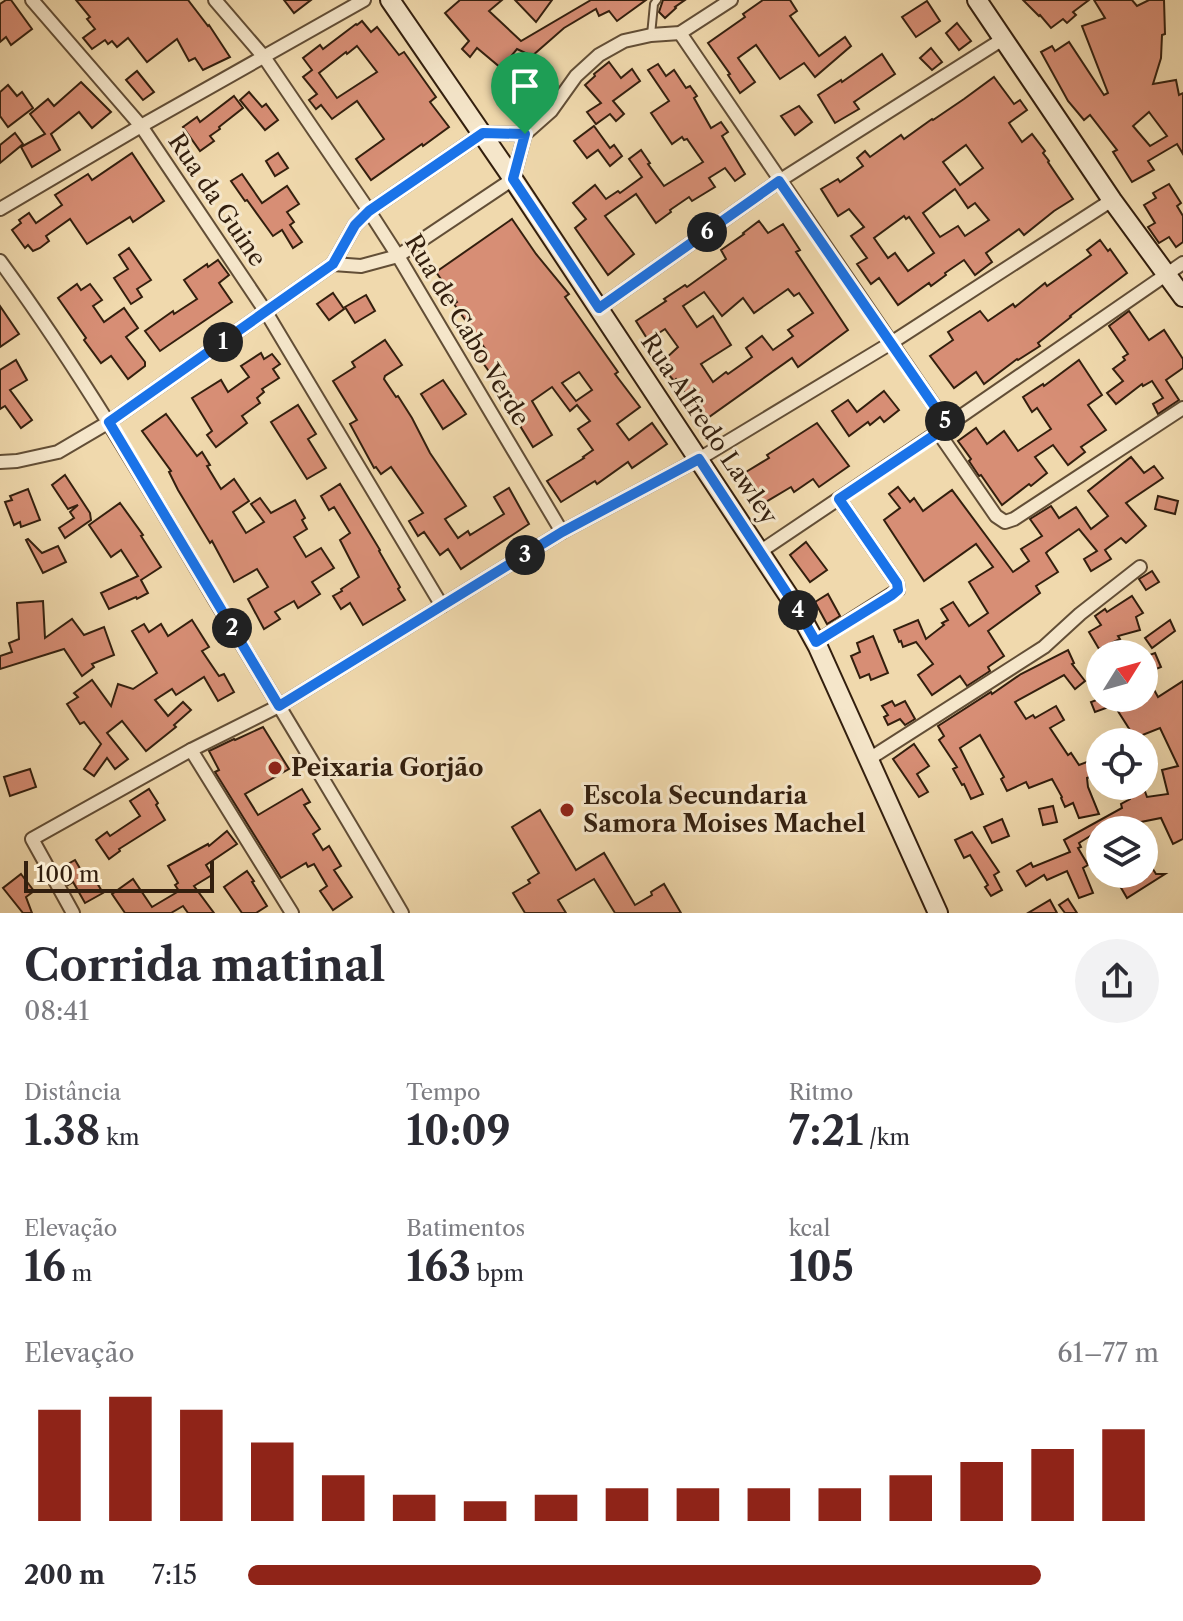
<!DOCTYPE html>
<html lang="pt">
<head>
<meta charset="utf-8">
<style>
	:root { --surface:#fff; --page:#f2f2f3; --text:#2b2b33; --muted:#7c7c81; --accent:#8f2418 }
	body { margin:0; font-family:"Libre Caslon Text",serif; background:var(--page); color:var(--text); height:100vh; display:flex; flex-direction:column; font-size:30px; white-space:nowrap }
	* { box-sizing:border-box; margin:0 }
	p { font-size:26px; color:var(--muted) }
	.icon { flex:none; width:44px; height:44px; fill:none; stroke:currentColor; stroke-width:2; stroke-linecap:round; stroke-linejoin:round }
	.map { position:relative; height:913px; overflow:hidden }
	.drawer { display:flex; flex-direction:column; background:var(--surface); flex:1 }
	.drawer>* { flex:none }
	.needle { width:52px; rotate:53deg }
	.controls { position:absolute; left:1086px; top:640px; display:grid; gap:16px }
	.controls a { display:grid; place-items:center; width:72px; height:72px; border-radius:50%; background:var(--surface); box-shadow:0 8px 32px #0002; font-size:40px }
	.scale { position:absolute; left:24px; bottom:20px; width:190px; box-sizing:border-box; padding-left:8px; border:4px solid #331f0e; border-top:0; font-size:22px; line-height:28px; white-space:nowrap; color:#331f0e; -webkit-text-stroke:6px #f5e6ca; paint-order:stroke }
	.pin { position:absolute; display:grid; place-items:center; width:68px; height:68px; color:#fff; margin:-82px -34px; border-radius:50% 50% 50% 0; rotate:-45deg; box-shadow:0 0 8px #0007 }
	.pin .icon { rotate:45deg }
	.km { position:absolute; width:40px; height:40px; margin:-20px; border-radius:50%; background:#222; color:#fff; font-size:22px; line-height:40px; text-align:center }
	.round { display:grid; place-items:center; flex:none; width:84px; height:84px; border-radius:42px; background:var(--page) }
	.overview { display:flex; align-items:center; justify-content:space-between; height:136px; padding:0 24px }
	h1 { font-size:44px; font-weight:800; line-height:60px }
	.figures { display:grid; grid-template-columns:repeat(3,1fr); gap:12px; height:136px; padding:8px 24px }
	.figures div { display:grid; align-content:center }
	.figures b { font-size:40px; font-weight:800 }
	.figures small { font-size:22px; font-weight:400 }
	.figures p { font-size:22px }
	.chart { height:224px; padding:16px 24px }
	.chart p { display:flex; justify-content:space-between }
	.chart svg { width:100%; height:144px; margin-top:8px; stroke:var(--accent); stroke-width:6 }
	ul { padding:0 24px; list-style:none; font-size:26px }
	li { display:grid; grid-template-columns:128px 96px 1fr; align-items:center; height:60px }
	li i { height:20px; border-radius:10px; background:var(--accent) }
	.map>svg:first-child { display:block }
</style>
</head>
<body>
<div class="map">
<svg width="1183" height="913" viewBox="0 0 1183 913">
	<rect width="100%" height="100%" fill="#f0d9ad"/>
	<filter id="stains"><feTurbulence type="fractalNoise" baseFrequency=".0025" numOctaves="4"/><feColorMatrix values="0 0 0 0 .2 0 0 0 0 .09 0 0 0 0 .02 0 0 0 .5 -.17"/></filter>
	<radialGradient id="worn" r=".72"><stop offset=".6" stop-color="#630" stop-opacity="0"/><stop offset="1" stop-color="#630" stop-opacity=".3"/></radialGradient>
	<!-- building -->
	<g fill="#d78e75" stroke="#331f0e" stroke-width="2" fill-rule="evenodd">
		<path d="M6,0H11L32,29L11,45L6,37L0,42V4Z"/>
		<path d="M76,0H188L208,26L209,25L230,57L203,70L195,58L189,61L177,39L147,62L128,38L117,47L112,41L108,44L105,40L92,49L83,38L95,29L87,19L90,17Z"/>
		<path d="M284,0H311L294,13Z"/>
		<path d="M460,0H502L489,11L521,41L591,0H646L617,21L609,11L599,16L596,9L564,28L532,56L517,49L501,68L477,48L470,57L462,49L469,41L445,13Z"/>
		<path d="M515,0H552L536,22Z"/>
		<path d="M663,0H685L675,7L676,8L665,18L659,12Z"/>
		<path d="M763,0H790L797,11L790,16L819,56L845,37L851,46L815,77L804,63L780,79L756,45L738,58L755,82L740,93L728,75L730,74L708,43L745,17L743,14Z"/>
		<path d="M1023,0H1089L1073,12L1076,15L1067,23L1063,19L1051,28L1040,15L1039,16Z"/>
		<path d="M1094,0H1132L1137,6L1149,0H1164L1165,34L1162,35L1161,58L1153,84L1176,80L1179,95L1183,93V154L1177,144L1148,161L1154,170L1132,182L1113,152L1117,150L1090,115L1084,120L1068,101L1041,52L1052,46L1055,51L1069,42L1104,95L1108,93L1082,26L1105,18ZM1149,112L1167,136L1150,146L1133,126Z"/>
		<path d="M927,1L940,21L916,37L902,17Z"/>
		<path d="M362,21L371,32L377,27L399,55L404,52L436,97L430,102L449,127L423,146L422,144L371,180L356,159L384,139L357,101L332,119L321,105L316,109L309,100L317,94L303,77L312,70L303,58L320,45L323,49L356,24L357,25ZM357,46L377,72L337,98L319,73L346,52L347,54Z"/>
		<path d="M957,23L971,41L959,50L946,33Z"/>
		<path d="M931,48L942,62L932,70L920,58Z"/>
		<path d="M882,54L895,74L854,102L859,109L835,123L818,95L841,80L842,82Z"/>
		<path d="M609,62L621,78L632,69L640,81L613,101L624,114L616,121L610,114L596,124L587,112L601,103L585,85L595,76L594,74Z"/>
		<path d="M658,64L666,76L674,70L686,88L690,86L697,96L694,98L711,128L721,122L728,132L722,136L745,174L735,181L725,168L709,178L715,187L692,201L689,197L670,210L671,212L656,223L636,194L605,216L634,254L608,275L575,228L586,219L573,203L595,185L606,199L618,191L620,193L642,177L629,159L641,150L650,163L648,164L664,186L703,162L687,139L684,140L682,137L672,144L651,113L669,101L648,70Z"/>
		<path d="M137,71L154,92L143,100L126,80Z"/>
		<path d="M994,77L1014,104L1020,100L1027,110L1009,123L1022,142L1032,134L1045,151L1043,153L1049,161L1048,162L1073,199L1054,211L1024,235L1019,229L986,253L992,262L975,275L964,260L945,273L946,275L931,286L929,283L898,305L879,278L871,284L857,264L867,258L851,236L864,227L849,209L838,216L821,189L838,179L840,182L863,166L857,158L865,151L870,157L901,135L904,139L932,119L933,120L964,99ZM966,145L983,168L960,185L943,162ZM955,189L968,208L975,203L989,220L965,236L958,226L940,237L923,213ZM904,216L906,219L909,217L934,253L908,271L895,253L888,258L874,238Z"/>
		<path d="M81,82L111,112L92,128L79,112L51,134L60,150L32,167L21,147L45,134L30,114L48,99L54,106Z"/>
		<path d="M8,85L17,96L22,92L33,108L8,127L0,116V92Z"/>
		<path d="M249,92L262,107L266,104L278,120L265,130L240,100Z"/>
		<path d="M234,96L243,108L219,127L220,129L210,136L214,141L200,151L183,127L197,117L200,122Z"/>
		<path d="M799,106L812,122L795,135L781,116Z"/>
		<path d="M594,126L610,148L614,145L622,156L610,166L598,150L587,158L574,141Z"/>
		<path d="M15,133L23,144L0,163V145Z"/>
		<path d="M132,153L164,201L133,222L130,217L87,244L70,219L46,236L49,241L40,248L33,251L28,245L25,248L12,230L21,223L19,220L29,213L36,223L62,205L55,195L88,174L92,180Z"/>
		<path d="M278,153L288,168L275,176L266,161Z"/>
		<path d="M242,174L262,203L287,186L299,204L287,212L294,222L290,225L302,242L293,248L282,230L273,236L247,200L245,201L231,181Z"/>
		<path d="M1169,184L1181,203L1177,206L1183,216V242L1176,247L1169,237L1159,243L1148,227L1155,223L1144,205L1156,198L1153,193Z"/>
		<path d="M512,219L536,254L569,294L565,297L618,372L615,374L640,407L617,424L629,440L652,423L667,444L632,468L628,462L597,484L595,481L561,502L547,481L584,458L583,457L593,450L578,429L590,421L577,405L570,411L552,387L532,401L552,435L533,447L506,403L510,401L478,356L486,350L454,304L457,302L436,272ZM579,372L592,390L576,401L562,383Z"/>
		<path d="M759,221L768,233L783,224L800,250L796,252L848,330L798,367L792,358L702,422L686,398L688,397L676,379L674,381L664,369L668,365L664,360L678,347L665,329L648,340L636,321L666,301L664,299L685,285L687,287L726,259L721,250L744,234L743,233ZM788,289L794,296L799,293L813,313L788,330L793,336L773,350L762,336L746,348L752,357L728,374L726,372L713,382L701,364L731,345L713,316L697,327L683,306L704,292L722,316L743,298L754,313Z"/>
		<path d="M1100,240L1108,251L1110,249L1127,273L1070,316L1071,317L1038,343L1040,346L1018,360L1017,359L984,384L976,372L954,388L930,356L953,340L948,332L980,311L988,321L1013,304L1015,307L1045,283L1047,286L1091,255L1087,250Z"/>
		<path d="M129,248L151,280L137,289L142,297L131,304L114,278L128,269L119,255Z"/>
		<path d="M218,260L229,275L219,283L232,302L160,351L145,331L173,311L174,314L197,299L184,280L207,264L208,267Z"/>
		<path d="M77,284L81,290L90,284L102,300L93,306L104,322L124,308L138,328L126,337L145,362V366L128,379L111,356L101,363L84,340L86,338L58,298Z"/>
		<path d="M333,293L344,309L329,320L317,304Z"/>
		<path d="M366,295L375,311L355,323L345,307Z"/>
		<path d="M0,306L19,334L0,347Z"/>
		<path d="M1129,311L1149,340L1164,330L1183,359V368L1166,380L1179,400L1158,414L1153,404L1163,398L1152,381L1143,386L1142,384L1116,404L1107,393L1123,381L1113,369L1125,360L1123,357L1128,354L1109,326Z"/>
		<path d="M385,340L402,365L385,376L384,379L396,397L398,396L412,418L430,453L466,506L445,519L458,538L468,531L470,535L504,514L494,497L509,488L529,524L461,569L448,549L440,555L424,532L418,536L409,521L423,513L391,467L381,474L376,467L374,468L350,424L357,420L333,381L355,367L352,362Z"/>
		<path d="M261,353L264,359L272,354L280,364L273,369L279,378L262,389L264,392L257,398L260,403L242,416L247,423L216,447L207,435L212,431L192,398L221,380L228,392L249,377L241,366Z"/>
		<path d="M16,360L27,380L10,390L32,420L21,428L5,406L0,409V370Z"/>
		<path d="M1079,360L1102,395L1088,405L1106,430L1081,447L1085,452L1068,465L1053,445L1035,457L1047,473L1031,486L1029,484L1002,505L981,475L979,476L969,461L971,459L958,441L976,428L987,444L1004,431L1018,451L1051,429L1037,408L1032,412L1023,397L1043,384L1044,386Z"/>
		<path d="M443,380L466,414L443,429L421,394Z"/>
		<path d="M884,391L899,410L884,422L880,417L870,425L868,422L849,436L832,411L848,400L857,412Z"/>
		<path d="M298,405L316,434L308,439L326,468L307,479L271,422Z"/>
		<path d="M166,414L197,456L202,452L210,465L207,466L221,489L234,479L249,501L233,512L246,533L264,522L251,504L260,498L271,513L295,500L305,518L302,520L307,529L294,537L306,557L321,548L334,568L312,582L320,594L298,608L294,601L275,612L280,619L264,629L248,599L268,587L257,569L234,582L212,541L210,543L178,490L169,472L171,471L142,431Z"/>
		<path d="M817,423L849,466L819,487L813,479L794,492L791,487L759,506L741,475L769,458L767,455Z"/>
		<path d="M1131,457L1144,473L1154,466L1163,478L1126,503L1146,526L1126,543L1121,538L1105,550L1111,559L1091,571L1084,559L1097,551L1079,529L1048,551L1046,553L1058,572L1036,586L1040,593L988,631L1004,656L988,667L990,671L967,686L960,676L932,695L918,675L933,664L916,642L903,647L901,641L899,642L894,630L918,620L926,639L944,625L942,623L948,620L941,609L953,602L969,626L988,613L969,582L993,567L976,544L924,581L884,520L900,508L889,494L898,487L910,502L914,498L923,511L952,490L1013,572L1029,561L1021,549L1042,536L1030,519L1051,506L1059,518L1076,507L1091,529L1108,516L1088,491Z"/>
		<path d="M65,475L90,513L91,520L65,538L59,528L74,518L70,512L78,505L68,509L52,485Z"/>
		<path d="M340,484L380,550L379,551L400,587L398,589L405,600L363,625L350,603L341,609L333,596L342,591L341,589L359,577L340,540L350,533L334,507L329,510L321,496Z"/>
		<path d="M28,489L40,520L21,527L20,522L14,525L5,502L12,500L10,496Z"/>
		<path d="M1158,496L1178,501L1175,514L1155,509Z"/>
		<path d="M120,503L143,535L141,536L161,567L141,580L148,593L137,599L136,597L109,609L101,593L138,576L121,550L111,557L89,525Z"/>
		<path d="M28,539L42,553L58,546L66,562L43,573L26,540Z"/>
		<path d="M806,542L827,570L810,582L790,555Z"/>
		<path d="M1152,571L1159,582L1146,590L1139,579Z"/>
		<path d="M828,594L840,616L827,624L815,602Z"/>
		<path d="M1132,596L1143,613L1136,617L1140,630L1118,636L1120,639L1099,649L1089,632L1101,625L1095,616L1105,609L1107,612Z"/>
		<path d="M43,601L45,638L72,619L84,635L104,627L114,655L92,664L94,667L82,676L64,649L0,669V656L12,652L9,643L19,639L17,603Z"/>
		<path d="M192,620L209,647L202,651L219,676L224,674L234,692L218,701L204,677L176,695L172,689L155,700L168,716L183,702L191,710L174,725L176,727L146,751L122,721L107,733L128,759L115,769L107,758L94,776L84,769L101,744L84,722L80,724L67,704L78,697L74,693L92,680L111,706L118,684L133,689L157,673L132,631L144,624L149,632L161,624L168,636Z"/>
		<path d="M1170,620L1175,631L1152,648L1145,638Z"/>
		<path d="M873,636L888,673L871,680L869,674L860,678L851,656L860,652L857,643Z"/>
		<path d="M1068,650L1074,663L1072,664L1085,681L1075,689L1064,675L1015,702L1026,719L1033,715L1035,718L1056,706L1064,720L1050,728L1068,755L1071,753L1079,765L1100,757V773L1087,778L1088,787L1099,814L1079,818L1073,803L1065,807L1061,798L1062,797L1052,779L1029,788L1026,782L1007,791L1001,779L1004,777L980,735L960,748L983,794L971,799L964,784L962,785L953,769L957,767L939,740L944,736L938,726L991,692L992,694L1021,674Z"/>
		<path d="M1155,653L1161,667L1149,672L1144,657Z"/>
		<path d="M1183,681V839L1173,844L1161,818L1121,826L1113,830H1100L1079,843L1081,847L1078,848L1088,865L1083,868L1093,893L1079,898L1067,871L1047,880L1044,875L1026,886L1017,871L1031,863L1033,867L1070,852L1064,840L1122,808L1121,804L1130,799L1125,786H1143L1147,797L1168,794L1162,770L1178,766L1160,728L1135,738L1116,708L1131,698H1144V691L1152,686L1158,697Z"/>
		<path d="M1102,698H1106L1109,707L1095,712L1091,702Z"/>
		<path d="M892,701L895,706L905,701L915,719L905,725L900,719L888,725L884,717L888,715L882,706Z"/>
		<path d="M263,727L289,769L245,794L258,815L302,789L310,802L304,805L320,829L313,834L323,850L329,846L341,866L334,870L352,897L333,910L320,891L327,886L314,864L308,867L306,863L281,878L215,772L219,770L209,751L234,739L235,740Z"/>
		<path d="M914,744L929,766L917,774L928,792L919,797L893,759Z"/>
		<path d="M30,769L36,787L10,796L4,777Z"/>
		<path d="M149,789L158,803L156,805L165,820L119,849L120,851L109,859L96,840L107,832L110,836L140,816L130,801Z"/>
		<path d="M1053,806L1057,822L1043,825L1039,809Z"/>
		<path d="M540,810L576,870L604,853L635,905L652,895L651,892L664,884L681,913H615L594,879L558,900L566,913H525L513,893L530,883L528,880L539,873L512,827Z"/>
		<path d="M1002,819L1009,836L992,843L984,827Z"/>
		<path d="M227,831L237,844L206,865L212,875L194,886L214,913H188L183,906L171,913H125L112,894L133,879L152,907L179,891L175,885L178,883L168,866L208,844L209,846Z"/>
		<path d="M972,832L999,872L994,875L1002,890L991,896L985,887L988,885L970,855L964,858L955,840Z"/>
		<path d="M1144,855L1156,874H1165L1127,898L1113,874H1144Z"/>
		<path d="M75,860L88,882L94,878L103,893L85,903L73,882L68,885L59,869Z"/>
		<path d="M247,871L254,881L252,882L267,906L256,913H242L224,887Z"/>
		<path d="M21,874L34,891L26,897L32,913H23L3,888Z"/>
		<path d="M1068,899L1077,913H1065L1059,905Z"/>
		<path d="M1050,900L1057,913H1028Z"/>
	</g>
	<g fill="none" stroke-linecap="round" stroke-linejoin="round">
		<!-- lane casing -->
		<g stroke="#624e36" stroke-width="10">
			<path id="lane" d="M651,35L654,4L657,0"/>
		</g>
		<!-- street casing -->
		<g stroke="#624e36" stroke-width="16">
			<g id="street">
				<path d="M32,0L141,126L266,312L442,606"/>
				<path d="M215,0L264,57L369,211L398,256L562,532"/>
				<path d="M680,33L948,426"/>
				<path d="M0,209L141,126L364,0"/>
				<path d="M0,261C79,369 147,485 215,600C278,704 341,808 402,913"/>
				<path d="M333,264L361,266L398,256L513,179L525,134L551,111L576,76L599,55L624,41L651,35L680,33L731,0"/>
				<path d="M599,308L779,181L1003,39"/>
				<path d="M938,432L996,516L1005,522L1014,519L1183,408"/>
				<path d="M0,462L17,461L58,452L109,422L333,264L355,225L369,211L483,133L525,134"/>
				<path d="M761,551L938,432L1183,263"/>
				<path d="M816,642L898,590L897,583L839,499"/>
				<path d="M191,750L292,913"/>
				<path d="M869,759L1044,647L1080,614L1140,567"/>
				<path d="M73,913L32,839L191,750L279,706L562,532L699,459L891,343L1112,200"/>
			</g>
		</g>
		<!-- secondary casing -->
		<g stroke="#331f0e" stroke-width="22">
			<g id="secondary">
				<path d="M390,0L513,179L796,607L818,647L938,913"/>
				<path d="M977,0L1112,200L1183,297"/>
			</g>
		</g>
		<!-- lane -->
		<use href="#lane" stroke="#f5e6ca" stroke-width="6"/>
		<!-- street -->
		<use href="#street" stroke="#f5e6ca" stroke-width="12"/>
		<!-- secondary -->
		<use href="#secondary" stroke="#f5e6ca" stroke-width="18"/>
	</g>
	<g fill="none" stroke-linecap="round" stroke-linejoin="round">
		<!-- route casing -->
		<g stroke="#fff" stroke-width="16">
			<path id="route" d="M483,133L525,134L513,179L599,308L779,181L948,426L839,499L897,583L898,590L892,595L816,642L796,607L699,459L562,532L279,706L109,422L333,264L355,225L369,211Z"/>
		</g>
		<!-- route -->
		<use href="#route" stroke="#1a73e8" stroke-width="10"/>
	</g>
	<!-- markers -->
	<g fill="#8f2418" stroke="#f5e6ca" stroke-width="3">
		<circle cx="275" cy="768" r="8"/>
		<circle cx="567" cy="810" r="8"/>
	</g>
	<g text-anchor="middle" stroke-width="6" stroke-linejoin="round" paint-order="stroke">
		<!-- street labels -->
		<g font-size="24" fill="#331f0e" stroke="#f5e6ca">
			<text transform="translate(217 200) rotate(56)" y="8">Rua da Guine</text>
			<text transform="translate(467 330) rotate(59)" y="8">Rua de Cabo Verde</text>
			<text transform="translate(709 429) rotate(56)" y="8">Rua Alfredo Lawley</text>
		</g>
		<!-- poi labels -->
		<g font-size="24" font-weight="bold" fill="#331f0e" stroke="#f5e6ca" text-anchor="start">
			<text x="291" y="776">Peixaria Gorjão</text>
			<text x="583" y="804">Escola Secundaria<tspan x="583" dy="28">Samora Moises Machel</tspan></text>
		</g>
	</g>
	<rect width="100%" height="100%" filter="url(#stains)"/>
	<rect width="100%" height="100%" fill="url(#worn)"/>
</svg>
<div class="controls">
<a><svg class="needle" viewBox="-14 -14 28 28"><path d="M0-13l5 13h-10z" fill="#e53935"/><path d="M0 13l5-13h-10z" fill="#7c7c81"/></svg></a>
<a><svg class="icon" aria-label="locate" viewBox="0 0 24 24"><circle cx="12" cy="12" r="6"/><path d="M12 2v4M12 18v4M2 12h4M18 12h4"/></svg></a>
<a><svg class="icon" aria-label="layers" viewBox="0 0 24 24"><path d="M12 4l9 5-9 5-9-5zM3 14l9 5 9-5"/></svg></a>
</div>
<div class="scale">100 m</div>
<div class="pin" style="left:525px;top:134px;background:#1e9e55"><svg class="icon" aria-label="arrive" viewBox="0 0 24 24"><path d="M6 21V4h12l-3 4 3 4H6"/></svg></div>
<b class="km" style="left:223px;top:342px">1</b>
<b class="km" style="left:232px;top:628px">2</b>
<b class="km" style="left:525px;top:555px">3</b>
<b class="km" style="left:798px;top:610px">4</b>
<b class="km" style="left:945px;top:421px">5</b>
<b class="km" style="left:707px;top:232px">6</b>
</div>
<section class="drawer">
<div class="overview"><div><h1>Corrida matinal</h1><p>08:41</p></div><a class="round"><svg class="icon" aria-label="share" viewBox="0 0 24 24"><path d="M12 15V3M7 8l5-5 5 5M5 13v7h14v-7"/></svg></a></div>
<div class="figures">
<div><p>Distância</p><b>1.38<small> km</small></b></div>
<div><p>Tempo</p><b>10:09</b></div>
<div><p>Ritmo</p><b>7:21<small> /km</small></b></div>
</div>
<div class="figures">
<div><p>Elevação</p><b>16<small> m</small></b></div>
<div><p>Batimentos</p><b>163<small> bpm</small></b></div>
<div><p>kcal</p><b>105</b></div>
</div>
<div class="chart"><p><span>Elevação</span>61–77 m</p>
<svg viewBox="0 0 160 44" preserveAspectRatio="none"><path d="M5 44V10M15 44V6M25 44V10M35 44V20M45 44V30M55 44V36M65 44V38M75 44V36M85 44V34M95 44V34M105 44V34M115 44V34M125 44V30M135 44V26M145 44V22M155 44V16"/></svg>
</div>
<ul>
<li><b>200 m</b>7:15<i style="width:87%"></i></li>
</ul>
</section>
</body>
</html>
